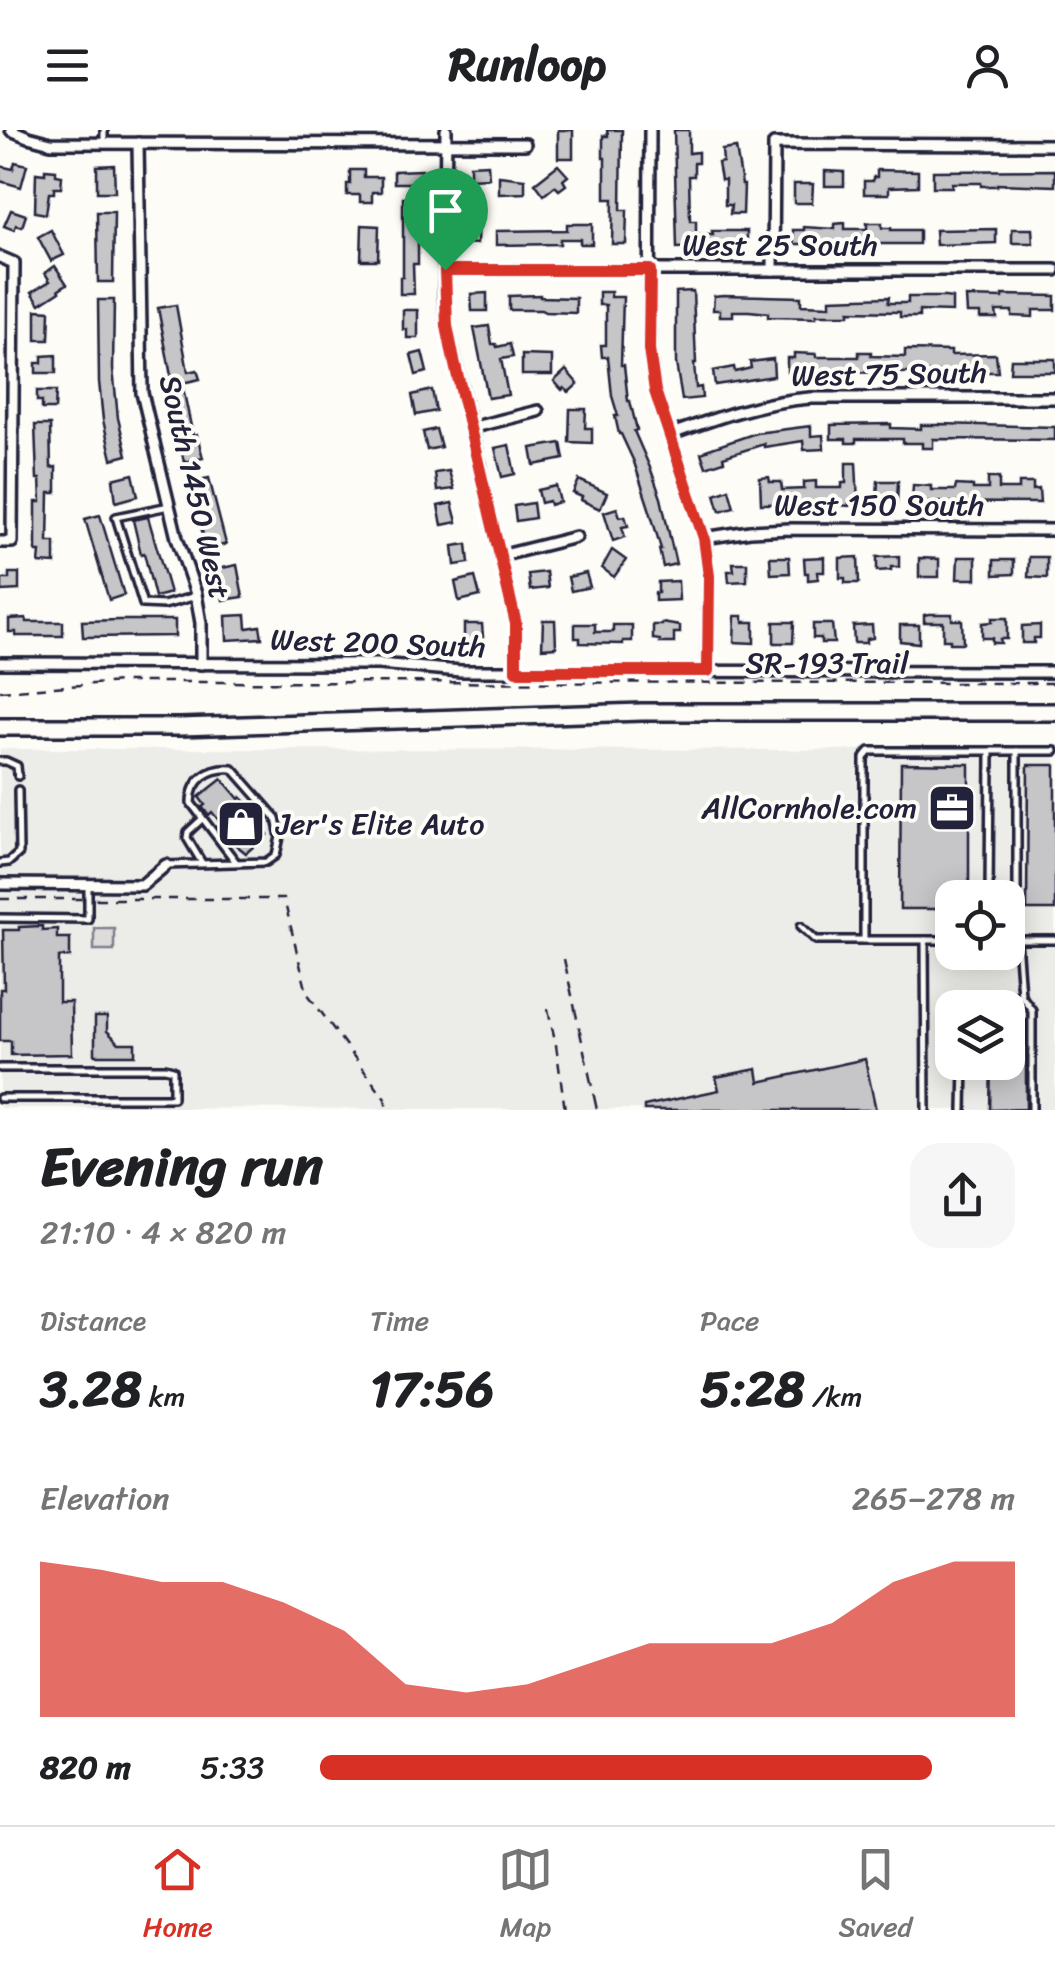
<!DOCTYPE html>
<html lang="en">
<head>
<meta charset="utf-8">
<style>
	:root { --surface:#fff; --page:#f6f6f6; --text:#202124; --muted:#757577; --line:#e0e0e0; --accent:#d93025 }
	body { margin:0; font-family:Sriracha,sans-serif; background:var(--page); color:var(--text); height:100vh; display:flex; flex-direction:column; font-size:38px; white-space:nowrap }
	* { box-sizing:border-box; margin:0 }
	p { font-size:32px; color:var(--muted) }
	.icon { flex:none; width:55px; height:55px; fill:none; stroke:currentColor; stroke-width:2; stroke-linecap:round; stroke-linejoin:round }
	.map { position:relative; height:980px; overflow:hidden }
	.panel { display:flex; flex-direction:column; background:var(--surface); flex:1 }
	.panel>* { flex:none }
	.buttons { position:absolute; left:935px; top:750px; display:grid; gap:20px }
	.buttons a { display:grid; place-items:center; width:90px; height:90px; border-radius:20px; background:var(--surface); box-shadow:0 5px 25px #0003; font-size:50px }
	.pin { position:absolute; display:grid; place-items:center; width:85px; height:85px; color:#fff; margin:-102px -42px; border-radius:50% 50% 50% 0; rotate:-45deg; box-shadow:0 0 10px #0007 }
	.pin .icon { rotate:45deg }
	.round { display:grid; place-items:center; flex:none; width:105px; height:105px; border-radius:30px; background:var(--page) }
	.headline { display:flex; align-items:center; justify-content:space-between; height:170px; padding:0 40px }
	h1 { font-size:55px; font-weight:700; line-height:75px }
	.figures { display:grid; grid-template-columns:repeat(3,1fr); gap:15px; height:170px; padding:10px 40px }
	.figures div { display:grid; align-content:center }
	.figures b { font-size:50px; font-weight:700 }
	.figures small { font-size:28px; font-weight:400 }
	.figures p { font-size:28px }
	.chart { height:280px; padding:20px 40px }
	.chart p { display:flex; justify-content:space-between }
	.chart svg { width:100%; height:180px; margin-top:10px; fill:var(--accent); opacity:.7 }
	ul { padding:0 40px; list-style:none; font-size:32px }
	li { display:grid; grid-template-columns:160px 120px 1fr; align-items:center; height:75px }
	li i { height:25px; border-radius:12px; background:var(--accent) }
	header { display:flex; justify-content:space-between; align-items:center; height:130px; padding:0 40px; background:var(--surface); font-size:45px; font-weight:700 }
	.menu { display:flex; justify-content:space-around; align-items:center; height:140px; border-top:2px solid var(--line); background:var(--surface); font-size:28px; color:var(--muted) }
	.menu a { display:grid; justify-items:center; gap:5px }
	.menu .on { color:var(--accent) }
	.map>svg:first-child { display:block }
</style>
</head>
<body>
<header><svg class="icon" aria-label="menu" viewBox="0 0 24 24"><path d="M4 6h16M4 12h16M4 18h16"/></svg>Runloop<svg class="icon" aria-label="person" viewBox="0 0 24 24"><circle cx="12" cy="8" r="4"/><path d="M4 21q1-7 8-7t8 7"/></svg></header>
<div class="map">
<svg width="1055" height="980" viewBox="0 0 1055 980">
	<rect width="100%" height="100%" fill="#fdfcf7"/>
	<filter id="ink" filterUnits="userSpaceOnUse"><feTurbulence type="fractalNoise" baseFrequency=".01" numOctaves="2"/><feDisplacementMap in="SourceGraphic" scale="20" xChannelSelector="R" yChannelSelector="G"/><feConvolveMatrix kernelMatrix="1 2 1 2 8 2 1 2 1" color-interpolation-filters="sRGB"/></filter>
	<g filter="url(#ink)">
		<!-- built -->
		<path fill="#ecece9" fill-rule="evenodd" d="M0,619L1055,620V980L0,978ZM952,768H1008V822H952ZM952,878H1008V932H952Z"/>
		<!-- green -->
		<rect fill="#dddcdb" stroke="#807f8b" stroke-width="2.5" x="94" y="798" width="20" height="22"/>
		<!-- building -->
		<g fill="#c6c6c8" stroke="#22223b" stroke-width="2.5">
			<rect x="558" y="0" width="15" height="28"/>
			<path d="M607,0H622L621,80H627L626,114H612L613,69H605V28H603V6H608Z"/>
			<path d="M674,0H689V23L698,22V33H694V46H689L690,91H696V105H713L712,101H747V115L677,118Z"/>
			<path d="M736,18L742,55H744L743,84H730L731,75H725V50H721L718,33L723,32L722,20Z"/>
			<path d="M15,32L27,35L21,57L0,51V36L13,39Z"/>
			<path d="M488,34L489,48L470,49V35Z"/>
			<path d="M114,35L115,62H97V36Z"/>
			<path d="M558,35L568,46L563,50L566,55L559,60L555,56L544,65L535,53Z"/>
			<path d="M45,39L56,40V45L62,46L61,58H54V63H49L46,84L35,82L36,43L45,44Z"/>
			<path d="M350,40H364V47H381V62H372V72H360V65H347V54H350Z"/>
			<path d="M422,40V53H394V41Z"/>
			<path d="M877,40L918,41V56L889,57V64H864V51H873V47H877Z"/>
			<path d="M1055,40V56L997,54V56H981V53H952V57H933V41Z"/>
			<path d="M825,41L844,42V56H825Z"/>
			<path d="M499,46L525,49V63L499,64Z"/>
			<path d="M794,54H813L812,73H794Z"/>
			<path d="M403,68H418V134H413L414,164H400V147H403Z"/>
			<path d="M11,80L26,85L22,97L16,95L14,100L4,96Z"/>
			<path d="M465,81H478L477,114L464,113Z"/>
			<path d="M97,82H114L113,152H98Z"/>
			<path d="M845,93V99H867V93H882V98H891V100H919V114H794L793,100H804V97L835,99V94Z"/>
			<path d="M567,94H592V114H580V109H560V114L496,115V101L567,100Z"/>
			<path d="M362,95L379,96L378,130H361Z"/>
			<path d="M996,99V113L936,115L935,100Z"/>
			<path d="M1012,99H1032L1033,113H1012Z"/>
			<path d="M51,100L64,125L51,131L38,107Z"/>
			<path d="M55,136L67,154L59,159L60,161L40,174L32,162L50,151L45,143Z"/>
			<path d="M693,161L696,233H694L696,258L701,257L702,268L682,270L676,233V162Z"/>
			<path d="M599,162H611V167H623L621,235H624L628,271H630L637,300L634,301L651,340L661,368L676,434L663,437L659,419H661L650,381L634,332L621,304H619L615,286H618L612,266L608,227H602L601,215H606V175H599Z"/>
			<path d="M487,163V181H472L471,164Z"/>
			<path d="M540,165V167L576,168V183L545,182L541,180H509V166Z"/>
			<path d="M723,165L801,167V175L830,176V169L889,167L888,173H908V167H945L952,168V182L919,181V187H900V182L849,181V185H816V188L768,187V183L749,181H733V186H720V180H713L714,166Z"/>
			<path d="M1003,165L1055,166V180H1033V187L1012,186V181H996L997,188H980V183H967L966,167L1003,168Z"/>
			<path d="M98,170H114L113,239L118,288L127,325L112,329L103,290L99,252Z"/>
			<path d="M176,175L188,242L197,240L200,249L182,253L193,306L197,305L203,328L184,332L165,248L171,246L158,178Z"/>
			<path d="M36,180L50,181L49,210H36Z"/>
			<path d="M403,180H418V208H407V199L403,200Z"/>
			<path d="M489,196L492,214H496L497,217L510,214L513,227L501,229L508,265L488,268L474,198Z"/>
			<path d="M905,220L951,221V225L996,224L998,242H981L980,240L924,243L787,242V228H794V223L816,224V227H859V222H871V226L905,227Z"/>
			<path d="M422,222L427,242L416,245L411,225Z"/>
			<path d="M56,225V243H36V233H42V226Z"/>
			<path d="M522,225L552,226V245H522Z"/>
			<path d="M773,229L774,246L715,255L713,241L734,237L735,242L751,238L750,232Z"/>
			<path d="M1011,229H1055V242H1010Z"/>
			<path d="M566,240L578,254L569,262L564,258L562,260L554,251Z"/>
			<path d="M432,260L436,281L416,285L412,265Z"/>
			<path d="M37,261H56L55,279H42V271H37Z"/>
			<path d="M570,279H586L585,298H592V313L569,312Z"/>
			<path d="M891,294V298L921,299V295H940V294L1055,297V310L933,309V318H922V313H903V309H856V313H846V309H831V295Z"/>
			<path d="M35,295H50L51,338L56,337V363H49L48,412H55V434L39,433L40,422H36V372H41L40,349H37Z"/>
			<path d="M811,296V306L823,305L824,319L804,320L803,311L764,317V314L723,327L724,331L706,337L701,323L707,321L706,320L756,303Z"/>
			<path d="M436,299L441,317L427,320L423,302Z"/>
			<path d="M561,313L564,329L534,335L531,318Z"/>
			<path d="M509,315L515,344L502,347L495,318Z"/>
			<path d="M846,333H856L858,373H849V376L838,375V373L761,374L760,348L769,347L770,352H781L782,360L804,359V352L816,351V358H842V353H846Z"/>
			<path d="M449,341L454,359L437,361L435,343Z"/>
			<path d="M133,344L138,366L116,372L113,349Z"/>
			<path d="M209,348L226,414L211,419L208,411L205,412L189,352Z"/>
			<path d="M988,348H999V359H1019V353H1033V360L1039,359L1040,373L912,372L913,355L931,356V360H955L956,355L973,356V359H988Z"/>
			<path d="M579,350L607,363L600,379L581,370L582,367L573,363Z"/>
			<path d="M878,351H898L897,374L885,373V368H877Z"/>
			<path d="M556,356L560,372L550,375L549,371L541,373L538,360Z"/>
			<path d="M729,359L734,377L720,381L715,364Z"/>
			<path d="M452,373L457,392L442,395L438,376Z"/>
			<path d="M533,373L535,388L516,391L514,376Z"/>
			<path d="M617,378L620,387L625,386L628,396L622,397L625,407L613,411L604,382Z"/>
			<path d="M100,385L124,465L109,470L85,389Z"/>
			<path d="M148,387L170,463L155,467L144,423L141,424L133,390Z"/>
			<path d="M467,414L469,433L455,435L453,416Z"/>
			<path d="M612,420L626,430L614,447L602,438Z"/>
			<path d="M899,426V437H891V440L877,441V427Z"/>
			<path d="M770,427H789L790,443L771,444Z"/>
			<path d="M824,427V442H817L818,449L808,450V443H805L804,428Z"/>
			<path d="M858,427L859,453H845V448H840V428Z"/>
			<path d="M958,427H976V449H957Z"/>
			<path d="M1029,427H1047V448L1028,447Z"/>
			<path d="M919,428L939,429V447H919Z"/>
			<path d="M994,430H1014V444L994,445Z"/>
			<path d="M733,433H747V451L729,452L728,441H734Z"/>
			<path d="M237,435L243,467L223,470L217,439Z"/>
			<path d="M546,442L548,458L530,460L528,444Z"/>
			<path d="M9,443H19V460L2,461V449H9Z"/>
			<path d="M586,443L590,457L571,461L568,447Z"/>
			<path d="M475,447L480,466L459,471L455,452Z"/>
			<path d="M678,451L679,470L655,471V463H658V452Z"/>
			<path d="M929,484H952V490H962L963,513H950V510H943V492H924V485Z"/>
			<path d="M246,485L247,498L260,496L262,508L227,510L226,486Z"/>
			<path d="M735,486H743V492H754V513L734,512Z"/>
			<path d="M26,488L27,492H63V506H16V502H9V489Z"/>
			<path d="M992,488H1007V509H1000L1001,513H992V508H982V493L992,492Z"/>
			<path d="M120,490H175V506L83,507L82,491Z"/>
			<path d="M543,490H555L556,517L542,518Z"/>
			<path d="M774,492H794L793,513H774Z"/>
			<path d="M662,493L680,496V503H674V513H660V510L653,509V495H662Z"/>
			<path d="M464,494H482L483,507H476L477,512H464Z"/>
			<path d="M575,494H595V502H613V495H632V511H623V514L580,513V508H575Z"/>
			<path d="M813,494H832L834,513H821V508H813Z"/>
			<path d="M872,495L873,508L866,509V513H854L853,496Z"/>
			<path d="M900,495H919V513L900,511Z"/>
			<path d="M1040,495V508H1034V513H1022V496Z"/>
			<path d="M901,633L969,634V768H952V779H900Z"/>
			<path d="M1028,635H1055V780H1027Z"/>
			<path d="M222,649L239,669L241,667L255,681L251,683L268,704L246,723L231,711L234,709L212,682L209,685L202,677L205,675L199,667Z"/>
			<path d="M42,796V800L57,799V808H70V827H59V872H71L72,924L11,925V911H0V859H4L3,800H19V797Z"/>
			<path d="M95,887H107V901L119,913H135V925H95Z"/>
			<path d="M1008,889H1026V979L990,980L991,932H1008Z"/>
			<path d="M865,929L876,980H644V976L719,960L716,947L757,939L759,952Z"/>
		</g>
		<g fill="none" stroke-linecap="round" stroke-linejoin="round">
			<!-- service casing -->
			<g stroke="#22223b" stroke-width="12">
				<g id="service">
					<path d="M104,0V13"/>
					<path d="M169,376L116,387L143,474L164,475L196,466"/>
					<path d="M0,631H6L17,636L18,646"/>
					<path d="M202,689L188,702L187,708L202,733"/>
					<path d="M0,733L9,732L19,723L18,660"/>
					<path d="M166,735L266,732L276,725L280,707L276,688L233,639C210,637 191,649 191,673L236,732"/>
					<path d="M989,768L990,621"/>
					<path d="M0,788L88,789V755"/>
					<path d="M801,796L816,810H952"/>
					<path d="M864,810V628L870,621H1055"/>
					<path d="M925,810L926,980"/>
					<path d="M1008,810H1055"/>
					<path d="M1021,865L1032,880V980"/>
					<path d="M964,878V867L1021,865L1017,810V621"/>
					<path d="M0,938H165L173,940V968H0"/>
					<path d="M963,980L964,932"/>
				</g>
			</g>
			<!-- minor casing -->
			<g stroke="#22223b" stroke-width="16">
				<g id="minor">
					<path d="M11,0L28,7L51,13L525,14"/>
					<path d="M446,0L444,164L447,196L516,494V541"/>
					<path d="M650,0L649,219L655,261L704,408L709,446L707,541"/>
					<path d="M138,13L142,263L177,408L196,464L201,493V534"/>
					<path d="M0,127L14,133L12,412H0"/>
					<path d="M445,140H1055"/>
					<path d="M773,140L774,14L1055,15"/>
					<path d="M470,298L538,281"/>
					<path d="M669,305C716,288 760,272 810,268H1055"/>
					<path d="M704,408L750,401L789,399L1055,400"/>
					<path d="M500,426L576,407"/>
					<path d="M0,533L378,534L461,541L1055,542"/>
					<path d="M0,754L142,755L166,735"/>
				</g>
			</g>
			<!-- primary casing -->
			<g stroke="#22223b" stroke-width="22">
				<path id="primary" d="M0,597H180L642,582H1055"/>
			</g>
			<!-- path -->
			<g stroke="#22223b" stroke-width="2.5" stroke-dasharray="10 8" stroke-linecap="butt">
				<path d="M0,561L121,552L1055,553"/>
				<path d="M0,769H82"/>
				<path d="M95,769H284L307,863L385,969L387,980"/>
				<path d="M548,879L556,915L565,980"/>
			</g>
			<!-- service -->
			<use href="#service" stroke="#fdfcf7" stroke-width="5"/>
			<!-- minor -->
			<use href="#minor" stroke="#fdfcf7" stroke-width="9"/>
			<!-- primary -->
			<use href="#primary" stroke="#fdfcf7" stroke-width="15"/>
			<!-- rail -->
			<path stroke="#22223b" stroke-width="2.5" stroke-dasharray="15 8" stroke-linecap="butt" d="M564,829L597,980"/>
		</g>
	</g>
	<g fill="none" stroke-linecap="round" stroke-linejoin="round" filter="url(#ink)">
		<!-- route casing -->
		<g stroke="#fff" stroke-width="20">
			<path id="route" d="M445,140H650L649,220L655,261L704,408L709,446L708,541H516V494L453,226L447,196Z"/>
		</g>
		<!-- route -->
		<use href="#route" stroke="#d93025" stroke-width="12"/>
	</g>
	<!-- icons -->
	<defs>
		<g id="office-square" transform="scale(2.5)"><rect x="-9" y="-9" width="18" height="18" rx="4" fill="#22223b" stroke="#fdfcf7"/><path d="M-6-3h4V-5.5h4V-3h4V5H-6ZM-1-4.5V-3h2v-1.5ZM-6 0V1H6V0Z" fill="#fff"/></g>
		<g id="shop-square" transform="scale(2.5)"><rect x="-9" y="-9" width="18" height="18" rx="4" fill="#22223b" stroke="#fdfcf7"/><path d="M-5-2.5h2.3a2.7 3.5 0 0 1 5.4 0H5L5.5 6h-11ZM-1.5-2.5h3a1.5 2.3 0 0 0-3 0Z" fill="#fff"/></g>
	</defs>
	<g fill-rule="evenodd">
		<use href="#office-square" x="952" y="678"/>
		<use href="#shop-square" x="241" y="694"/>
	</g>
	<g text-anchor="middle" stroke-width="8" stroke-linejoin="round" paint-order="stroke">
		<!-- street labels -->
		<g font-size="30" fill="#22223b" stroke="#fdfcf7">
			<text x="780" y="125">West 25 South</text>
			<text transform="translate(889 244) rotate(-1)" y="10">West 75 South</text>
			<text transform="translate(195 357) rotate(77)" y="10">South 1450 West</text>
			<text x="879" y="385">West 150 South</text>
			<text transform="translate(378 513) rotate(2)" y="10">West 200 South</text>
			<text x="827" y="543">SR-193 Trail</text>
		</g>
		<!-- poi labels -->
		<g font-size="30" fill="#22223b" stroke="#fdfcf7" text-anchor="end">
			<text x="917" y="688">AllCornhole.com</text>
			<text x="276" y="704" text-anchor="start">Jer's Elite Auto</text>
		</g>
	</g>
</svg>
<div class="buttons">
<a><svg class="icon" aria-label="locate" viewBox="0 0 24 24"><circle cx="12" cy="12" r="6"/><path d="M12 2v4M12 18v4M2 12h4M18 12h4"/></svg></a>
<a><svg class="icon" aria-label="layers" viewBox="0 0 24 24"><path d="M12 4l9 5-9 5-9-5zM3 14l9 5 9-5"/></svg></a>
</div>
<div class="pin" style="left:445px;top:140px;background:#1e9e55"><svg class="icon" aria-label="arrive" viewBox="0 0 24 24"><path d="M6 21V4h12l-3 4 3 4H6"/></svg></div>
</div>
<section class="panel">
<div class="headline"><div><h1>Evening run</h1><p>21:10 · 4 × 820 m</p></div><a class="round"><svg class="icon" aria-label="share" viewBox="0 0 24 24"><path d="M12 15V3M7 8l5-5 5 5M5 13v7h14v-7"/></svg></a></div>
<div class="figures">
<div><p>Distance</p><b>3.28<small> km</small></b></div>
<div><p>Time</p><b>17:56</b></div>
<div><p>Pace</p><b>5:28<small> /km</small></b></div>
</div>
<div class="chart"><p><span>Elevation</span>265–278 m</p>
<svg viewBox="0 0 160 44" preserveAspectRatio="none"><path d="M0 44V6L10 8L20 11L30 11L40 16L50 23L60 36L70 38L80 36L90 31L100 26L110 26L120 26L130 21L140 11L150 6L160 6V44z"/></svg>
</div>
<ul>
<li><b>820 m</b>5:33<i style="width:88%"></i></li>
</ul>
</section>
<nav class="menu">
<a class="on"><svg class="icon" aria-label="home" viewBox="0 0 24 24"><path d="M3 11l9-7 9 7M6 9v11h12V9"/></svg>Home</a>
<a><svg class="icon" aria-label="map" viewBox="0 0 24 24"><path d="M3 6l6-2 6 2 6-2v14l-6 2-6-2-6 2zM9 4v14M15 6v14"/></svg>Map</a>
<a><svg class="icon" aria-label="saved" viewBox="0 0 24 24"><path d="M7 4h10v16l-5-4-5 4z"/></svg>Saved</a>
</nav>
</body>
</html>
